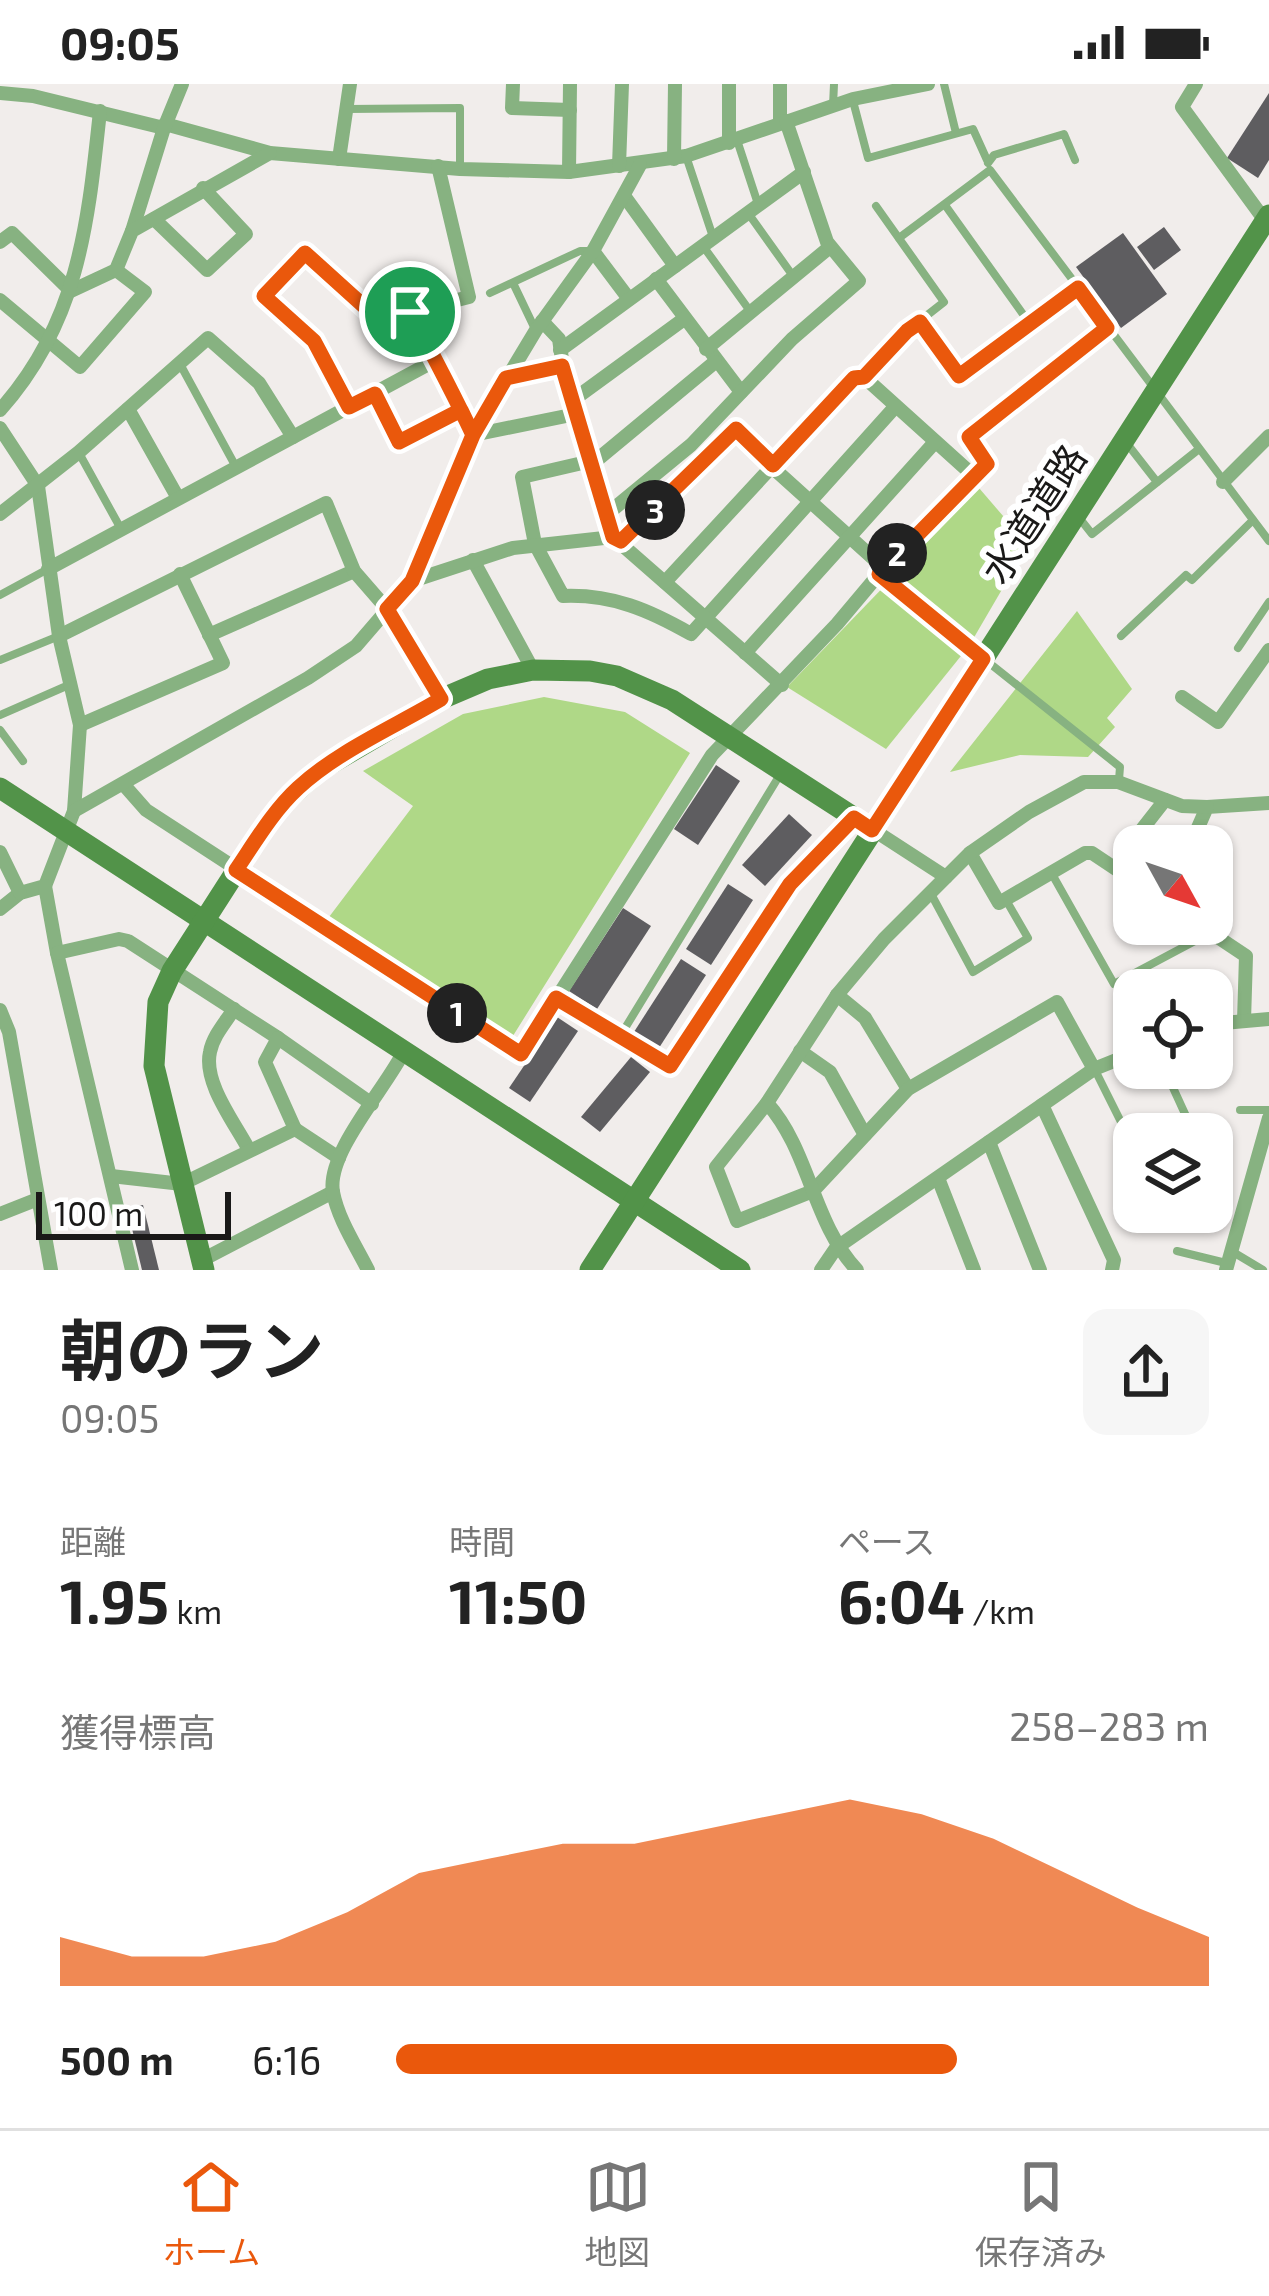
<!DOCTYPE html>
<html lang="ja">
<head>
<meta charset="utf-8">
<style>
	:root { --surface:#fff; --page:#f6f6f6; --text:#222; --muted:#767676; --line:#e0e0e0; --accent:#ea580c }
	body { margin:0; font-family:"Exo 2","Noto Sans JP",sans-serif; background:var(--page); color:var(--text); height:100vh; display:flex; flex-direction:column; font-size:45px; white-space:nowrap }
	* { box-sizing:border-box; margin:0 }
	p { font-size:39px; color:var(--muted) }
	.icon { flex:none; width:66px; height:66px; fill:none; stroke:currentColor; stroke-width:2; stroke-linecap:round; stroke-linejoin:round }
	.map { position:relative; height:1186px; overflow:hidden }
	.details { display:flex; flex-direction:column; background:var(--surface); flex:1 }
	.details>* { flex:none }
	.needle { width:78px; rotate:130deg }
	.fabs { position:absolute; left:1113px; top:741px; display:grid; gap:24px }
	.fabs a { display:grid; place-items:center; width:120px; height:120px; border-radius:24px; background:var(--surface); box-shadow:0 3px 9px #0004; font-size:60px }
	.scale { position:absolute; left:36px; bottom:30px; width:195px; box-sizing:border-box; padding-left:12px; border:6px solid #1a1918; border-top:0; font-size:33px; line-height:42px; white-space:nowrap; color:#1a1918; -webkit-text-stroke:9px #fff; paint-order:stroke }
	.pin { position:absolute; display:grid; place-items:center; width:102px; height:102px; color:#fff; margin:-51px; border:6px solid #fff; border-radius:50%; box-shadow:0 3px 12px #0007 }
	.km { position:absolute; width:60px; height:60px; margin:-30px; border-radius:50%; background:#222; color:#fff; font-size:33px; line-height:60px; text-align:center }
	.round { display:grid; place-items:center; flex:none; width:126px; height:126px; border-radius:24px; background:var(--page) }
	.summary { display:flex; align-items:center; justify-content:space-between; height:204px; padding:0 60px }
	h1 { font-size:66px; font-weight:700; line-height:90px }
	.figures { display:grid; grid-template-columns:repeat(3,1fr); gap:18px; height:204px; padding:12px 60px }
	.figures div { display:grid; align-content:center }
	.figures b { font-size:60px; font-weight:700 }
	.figures small { font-size:33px; font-weight:400 }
	.figures p { font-size:33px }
	.chart { height:336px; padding:24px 60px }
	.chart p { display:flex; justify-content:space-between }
	.chart svg { width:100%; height:216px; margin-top:12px; fill:var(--accent); opacity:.7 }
	ul { padding:0 60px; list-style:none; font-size:39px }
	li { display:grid; grid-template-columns:192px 144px 1fr; align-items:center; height:90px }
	li i { height:30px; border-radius:15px; background:var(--accent) }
	.status { display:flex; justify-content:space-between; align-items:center; height:84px; padding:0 60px; background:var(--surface); direction:ltr }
	.status svg { height:33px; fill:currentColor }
	.tab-bar { display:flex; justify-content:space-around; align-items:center; height:168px; border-top:3px solid var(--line); background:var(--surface); font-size:33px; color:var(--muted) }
	.tab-bar a { display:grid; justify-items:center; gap:6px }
	.tab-bar .current { color:var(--accent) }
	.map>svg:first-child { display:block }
</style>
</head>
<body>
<div class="status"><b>09:05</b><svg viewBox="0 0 49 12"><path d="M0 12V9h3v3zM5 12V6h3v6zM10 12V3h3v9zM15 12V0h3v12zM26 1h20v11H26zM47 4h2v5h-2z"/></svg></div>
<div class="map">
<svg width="1269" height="1186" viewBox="0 0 1269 1186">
	<rect width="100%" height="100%" fill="#f1edeb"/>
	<!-- green -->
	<g fill="#afd887">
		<path d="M979,404L1028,461L969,562L886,665L787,603Z"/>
		<path d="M1077,527L1132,605L1107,634L1115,643L1088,673L1020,671L950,688Z"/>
		<path d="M544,613L625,628L690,669L511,955L329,833L413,722L363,687L463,630Z"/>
	</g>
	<!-- building -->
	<g fill="#5e5d60">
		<path d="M1269,9V76L1258,94L1227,74Z"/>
		<path d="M1164,143L1181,166L1154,186L1137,163Z"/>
		<path d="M1123,149L1167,210L1121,244L1076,183Z"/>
		<path d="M716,681L740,697L698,761L674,745Z"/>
		<path d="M789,730L812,751L765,802L742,781Z"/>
		<path d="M728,800L753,816L711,881L686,865Z"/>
		<path d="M623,824L651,842L597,925L569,907Z"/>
		<path d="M681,875L706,891L657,967L632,951Z"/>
		<path d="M557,933L578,947L530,1018L509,1004Z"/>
		<path d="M631,973L650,988L600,1048L581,1033Z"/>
		<path d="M143,1121L159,1186H142L127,1124Z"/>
	</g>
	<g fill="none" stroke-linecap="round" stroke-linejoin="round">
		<!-- lane -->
		<g stroke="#87b281" stroke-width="8">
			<path d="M944,0L956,49"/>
			<path d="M853,17L868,74L973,45L987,76"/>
			<path d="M833,22L834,0"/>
			<path d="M347,25L460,24V84"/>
			<path d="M737,56L758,120"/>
			<path d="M686,72L713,153"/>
			<path d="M988,79L994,71L1064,50L1075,76"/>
			<path d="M945,121L1030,240"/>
			<path d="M748,129L793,192"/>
			<path d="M899,154L990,86L1269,457"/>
			<path d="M703,162L750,227"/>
			<path d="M514,201L535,245"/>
			<path d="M490,209L580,167H592"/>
			<path d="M920,238L960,293L1078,204"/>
			<path d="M180,280L236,383"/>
			<path d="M865,292L907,247L944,218L876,122"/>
			<path d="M375,310L399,358L460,326"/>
			<path d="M1125,357L1157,398"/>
			<path d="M79,369L121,445"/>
			<path d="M1077,431L1092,450L1199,365"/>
			<path d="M880,492L1120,683L1119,696"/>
			<path d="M0,511L48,485"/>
			<path d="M1121,552L1186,491L1192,496L1253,436"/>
			<path d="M1238,564L1269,518"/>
			<path d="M0,576L59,552"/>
			<path d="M0,631L71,600"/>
			<path d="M0,646L23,677"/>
			<path d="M1052,790L1114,900L1210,849"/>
			<path d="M930,808L973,888L1028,854L1006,816"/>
			<path d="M556,914L619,954L781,689"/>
			<path d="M619,954L670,982L790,800L853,735"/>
			<path d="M1164,984L1191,1043"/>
			<path d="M1095,986L1134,1064"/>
			<path d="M1240,1026H1269"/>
			<path d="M1177,1167L1226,1179"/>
			<path d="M1233,1168L1263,1186"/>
		</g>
		<!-- street -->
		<g stroke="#87b281" stroke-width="14">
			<path d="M513,0L512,24L570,26"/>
			<path d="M1196,0L1182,23L1269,142"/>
			<path d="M0,9L33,12L164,44"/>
			<path d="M780,39V0"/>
			<path d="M165,40L270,69L460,85L569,88L686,72L853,15L928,0"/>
			<path d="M729,59V0"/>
			<path d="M339,75L350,0"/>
			<path d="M674,75L675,0"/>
			<path d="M619,82L622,0"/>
			<path d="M569,88L570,0"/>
			<path d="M625,113L675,182"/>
			<path d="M154,135L207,186L246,150L203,104"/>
			<path d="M132,147L164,44L182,0"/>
			<path d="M0,158L12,149L71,207L116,186L132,147L270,69"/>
			<path d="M593,167L629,215"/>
			<path d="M656,195L741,308"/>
			<path d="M0,216L80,283L145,208L116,186"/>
			<path d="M410,228L473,351L576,330"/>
			<path d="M542,237L559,255L563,282L613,453"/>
			<path d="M706,265L830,163"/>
			<path d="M560,266L804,88"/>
			<path d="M506,294L563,282"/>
			<path d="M573,316L684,235"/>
			<path d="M349,323L314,257L264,212L305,169L388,243L410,228L469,213L438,82"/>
			<path d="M128,325L178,414"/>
			<path d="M0,326C79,238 88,139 100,27"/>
			<path d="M0,344L38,402L59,552L80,641L74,727L45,802L20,809L0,825"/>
			<path d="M591,377L522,393L535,460L563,512C612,510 649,526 691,550L895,323"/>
			<path d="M592,380L715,278"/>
			<path d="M772,383L884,484"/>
			<path d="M1223,398L1269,352"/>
			<path d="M0,430L79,368L208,254L259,299L293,353"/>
			<path d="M606,431L691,361L792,255L859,197L827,158L786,37"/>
			<path d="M621,457L736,345L773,381"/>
			<path d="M473,476L533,586"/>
			<path d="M48,485L436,276"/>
			<path d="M412,497L513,464L613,453L782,601"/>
			<path d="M665,498L854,294L864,293L975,393"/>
			<path d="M209,551L354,487"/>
			<path d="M59,552L326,419L354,487L387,525L441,615"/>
			<path d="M745,569L935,358"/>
			<path d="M1182,613L1218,638L1269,566"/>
			<path d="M80,641L223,579L180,490"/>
			<path d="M124,701L146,726L521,970L712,671L837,540L895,471L987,380L969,353L1107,244"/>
			<path d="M74,727L308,594L356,562L412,497L473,351L536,246L593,167L640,81"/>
			<path d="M872,745L946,793"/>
			<path d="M1136,753L1165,716"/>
			<path d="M1190,762L1207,723L1269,719"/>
			<path d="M0,768L20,809"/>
			<path d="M970,769L999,819L1085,769H1092L1134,797"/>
			<path d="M45,802L57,869L132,1186"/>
			<path d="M1198,840L1246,872L1244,937"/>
			<path d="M57,869L119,855L128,857L278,954L372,1020"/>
			<path d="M837,911L865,934L908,1005"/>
			<path d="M234,925C225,939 213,952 210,968C203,999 235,1039 249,1066"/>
			<path d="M0,926L9,948L51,1186"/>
			<path d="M1212,940L1269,935"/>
			<path d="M278,954L265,978L295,1045"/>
			<path d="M800,967L830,988L865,1051"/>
			<path d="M1094,985L1057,918L908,1005L813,1107L737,1137L716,1083L767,1019L837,911L884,855L970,769L1029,728L1084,698H1118L1182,722L1207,723"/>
			<path d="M767,1019C810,1067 812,1138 857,1186"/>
			<path d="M1042,1021L1114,1176L1112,1186"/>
			<path d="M989,1058L1040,1186"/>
			<path d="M111,1092L182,1100L295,1045L339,1074"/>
			<path d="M938,1094L974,1186"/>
			<path d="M0,1130L38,1115"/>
			<path d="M202,1176L333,1108"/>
			<path d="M368,1186C356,1162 338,1135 333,1108C326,1069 386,1004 404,967"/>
			<path d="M821,1186L836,1164L1094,985L1134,969"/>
			<path d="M1226,1186L1269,1034"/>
		</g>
		<!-- secondary -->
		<g stroke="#529349" stroke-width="21">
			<path d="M0,704L740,1186"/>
			<path d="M204,1186L154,982L158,918L172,887L258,753L280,722L320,686L441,615L488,595L533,586L590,587L617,592L672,616L872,745"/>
			<path d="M590,1186L1269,131"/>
		</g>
	</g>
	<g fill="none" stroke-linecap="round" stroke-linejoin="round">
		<!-- route casing -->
		<g stroke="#fff" stroke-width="24">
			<path id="route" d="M410,228C432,269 453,309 473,351L412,497L387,525L441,615C394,643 338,667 298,704C273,727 255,758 236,786L521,970L556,914L670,982L790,800L854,734L872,746L983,575L879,490L987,380L969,353L1107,244L1078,204L959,292L920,238L907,247L864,293L854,294L773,381L736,345L621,457L613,453L562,282L506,294L473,351L461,326L399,358L375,310L349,323L314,257L264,212L305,169L388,244L410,228"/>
		</g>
		<!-- route -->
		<use href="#route" stroke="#ea580c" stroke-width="15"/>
	</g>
	<g text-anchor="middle" stroke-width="12" stroke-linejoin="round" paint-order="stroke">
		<!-- street labels -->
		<g font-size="39" fill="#1a1918" stroke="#fff">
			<text transform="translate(1034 430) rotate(-57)" y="14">水道道路</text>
		</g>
	</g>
</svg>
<div class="fabs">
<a><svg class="needle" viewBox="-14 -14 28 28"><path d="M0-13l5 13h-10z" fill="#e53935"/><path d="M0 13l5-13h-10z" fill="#767676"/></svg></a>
<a><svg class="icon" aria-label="locate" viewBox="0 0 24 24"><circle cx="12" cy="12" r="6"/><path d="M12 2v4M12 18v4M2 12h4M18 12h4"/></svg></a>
<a><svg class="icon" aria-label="layers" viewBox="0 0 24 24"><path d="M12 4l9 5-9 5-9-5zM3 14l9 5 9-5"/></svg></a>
</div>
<div class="scale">100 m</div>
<div class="pin" style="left:410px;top:228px;background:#1e9e55"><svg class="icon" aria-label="arrive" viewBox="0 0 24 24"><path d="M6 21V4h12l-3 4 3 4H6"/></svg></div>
<b class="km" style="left:457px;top:929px">1</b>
<b class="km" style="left:897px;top:469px">2</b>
<b class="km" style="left:655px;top:426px">3</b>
</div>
<section class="details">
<div class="summary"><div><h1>朝のラン</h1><p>09:05</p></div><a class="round"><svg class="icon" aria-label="share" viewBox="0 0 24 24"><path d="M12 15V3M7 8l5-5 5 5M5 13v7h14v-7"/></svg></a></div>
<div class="figures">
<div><p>距離</p><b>1.95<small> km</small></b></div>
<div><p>時間</p><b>11:50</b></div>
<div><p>ペース</p><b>6:04<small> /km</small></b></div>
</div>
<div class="chart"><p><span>獲得標高</span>258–283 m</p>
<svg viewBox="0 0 160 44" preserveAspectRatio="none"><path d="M0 44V34L10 38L20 38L30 35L40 29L50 21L60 18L70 15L80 15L90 12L100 9L110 6L120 9L130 14L140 21L150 28L160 34V44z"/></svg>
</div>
<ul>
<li><b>500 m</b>6:16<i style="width:69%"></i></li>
</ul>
</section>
<nav class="tab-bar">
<a class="current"><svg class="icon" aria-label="home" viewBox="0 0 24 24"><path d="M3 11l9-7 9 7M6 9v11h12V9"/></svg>ホーム</a>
<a><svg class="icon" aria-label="map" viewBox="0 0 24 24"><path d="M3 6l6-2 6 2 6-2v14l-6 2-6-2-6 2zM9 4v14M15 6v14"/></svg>地図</a>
<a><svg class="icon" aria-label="saved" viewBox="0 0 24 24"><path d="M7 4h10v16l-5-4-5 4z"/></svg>保存済み</a>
</nav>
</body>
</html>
